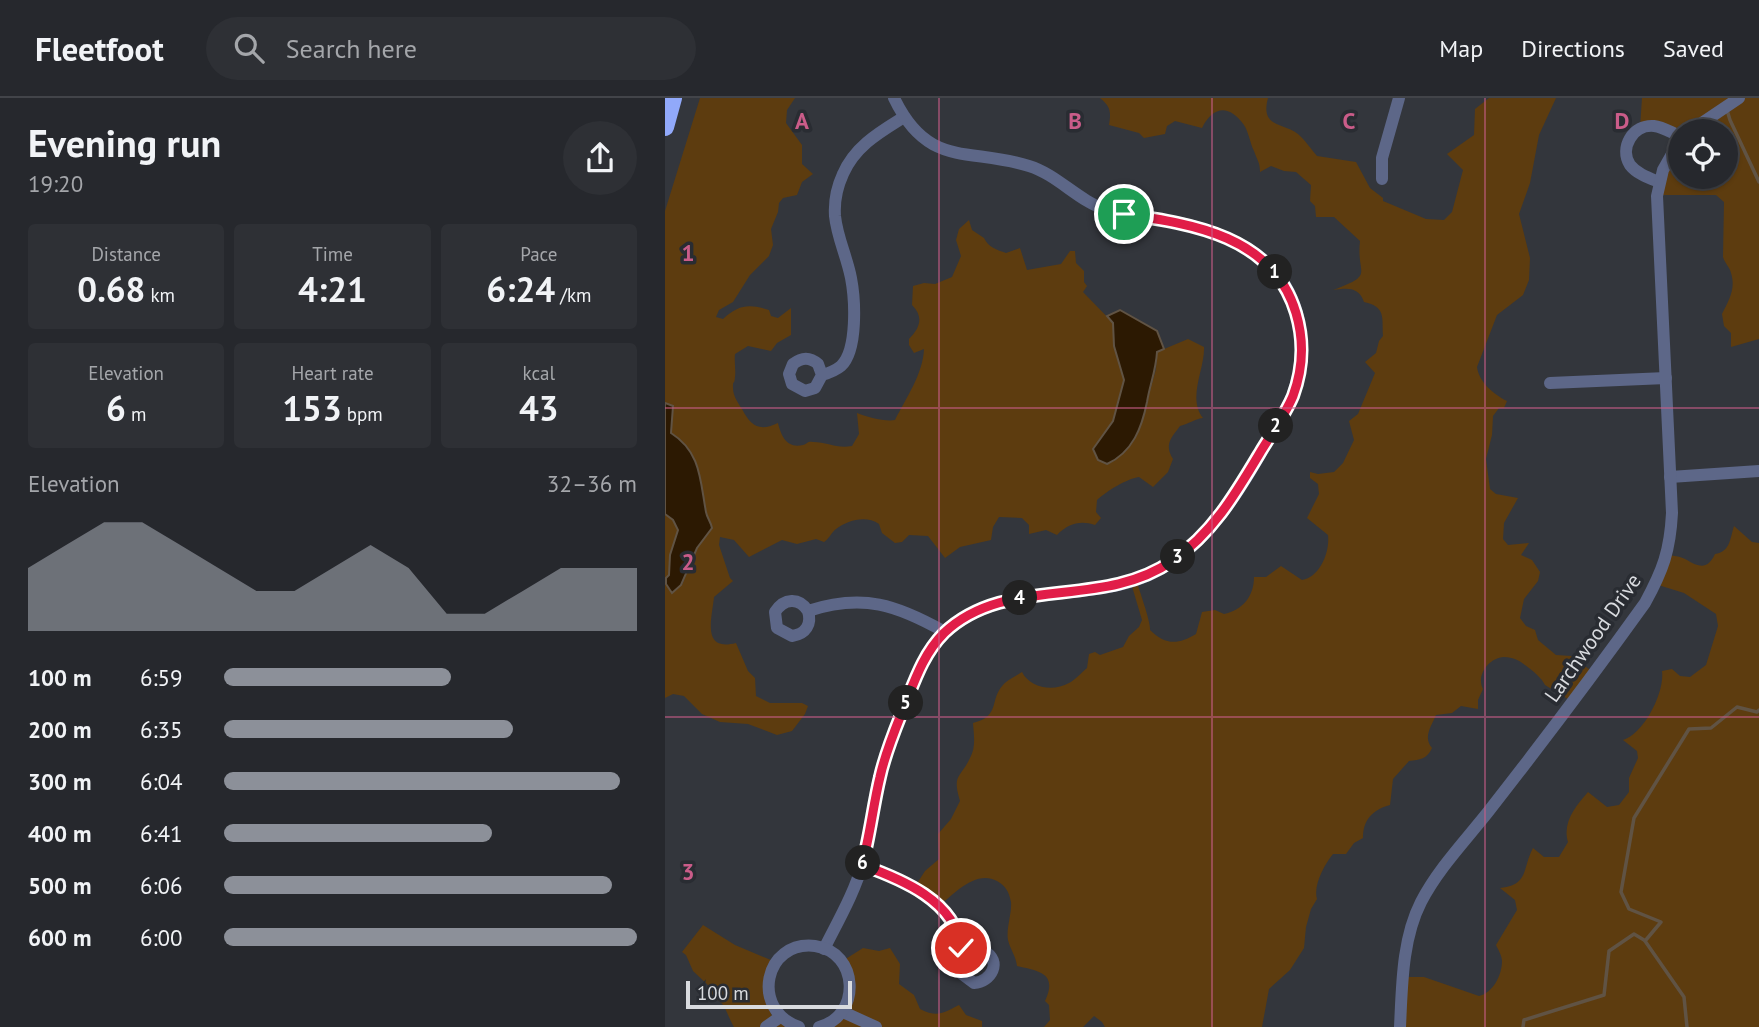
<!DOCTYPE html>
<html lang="en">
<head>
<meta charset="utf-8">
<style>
	:root { --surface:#26282d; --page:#2e3035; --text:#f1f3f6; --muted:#a4a6aa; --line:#424449; --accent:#8c9099 }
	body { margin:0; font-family:"PT Sans",sans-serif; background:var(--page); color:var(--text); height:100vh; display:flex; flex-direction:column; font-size:26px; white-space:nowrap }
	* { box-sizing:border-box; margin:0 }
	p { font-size:23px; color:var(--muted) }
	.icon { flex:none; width:38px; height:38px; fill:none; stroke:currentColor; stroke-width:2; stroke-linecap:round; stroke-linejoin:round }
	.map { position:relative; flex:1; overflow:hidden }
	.details { display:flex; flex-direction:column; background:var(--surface); width:665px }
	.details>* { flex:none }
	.tools { position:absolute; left:1003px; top:21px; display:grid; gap:14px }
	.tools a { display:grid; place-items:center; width:70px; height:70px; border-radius:50%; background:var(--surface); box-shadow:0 2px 5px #0004,0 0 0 2px var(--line); font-size:35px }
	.scale { position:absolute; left:21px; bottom:18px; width:166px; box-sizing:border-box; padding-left:7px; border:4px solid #d9dbdf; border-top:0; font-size:19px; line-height:24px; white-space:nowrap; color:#d9dbdf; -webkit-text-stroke:5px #292c32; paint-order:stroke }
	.pin { position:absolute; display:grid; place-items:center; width:60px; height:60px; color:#fff; margin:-30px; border:4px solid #fff; border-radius:50%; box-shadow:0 2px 7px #0007 }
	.km { position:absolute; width:35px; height:35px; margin:-18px; border-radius:50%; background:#222; color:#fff; font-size:19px; line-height:35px; text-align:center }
	.round { display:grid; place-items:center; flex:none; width:74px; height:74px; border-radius:37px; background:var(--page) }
	.summary { display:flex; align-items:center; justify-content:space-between; height:119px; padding:0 28px }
	h1 { font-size:38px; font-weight:700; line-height:52px }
	.figures { display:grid; grid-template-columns:repeat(3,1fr); gap:10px; height:119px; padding:7px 28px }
	.figures div { display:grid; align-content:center; border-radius:7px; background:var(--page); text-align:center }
	.figures b { font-size:35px; font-weight:700 }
	.figures small { font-size:19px; font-weight:400 }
	.figures p { font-size:19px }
	.chart { height:196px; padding:14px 28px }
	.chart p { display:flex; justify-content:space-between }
	.chart svg { width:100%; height:126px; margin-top:7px; fill:var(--accent); opacity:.7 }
	ul { padding:0 28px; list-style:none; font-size:23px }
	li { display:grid; grid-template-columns:112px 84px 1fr; align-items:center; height:52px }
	li i { height:18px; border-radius:9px; background:var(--accent) }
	header { display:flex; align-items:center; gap:42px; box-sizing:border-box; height:98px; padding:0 35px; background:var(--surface); border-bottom:2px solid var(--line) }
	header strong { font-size:33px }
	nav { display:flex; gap:38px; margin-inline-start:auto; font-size:24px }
	.search { width:490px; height:63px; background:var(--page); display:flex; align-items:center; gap:18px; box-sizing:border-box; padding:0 24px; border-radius:38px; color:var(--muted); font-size:26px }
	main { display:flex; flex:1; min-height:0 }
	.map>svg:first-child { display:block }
</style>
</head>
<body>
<header>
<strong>Fleetfoot</strong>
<div class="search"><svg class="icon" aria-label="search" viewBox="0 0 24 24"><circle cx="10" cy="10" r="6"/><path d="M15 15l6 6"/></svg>Search here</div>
<nav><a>Map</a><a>Directions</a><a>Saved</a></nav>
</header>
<main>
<section class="details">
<div class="summary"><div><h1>Evening run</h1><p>19:20</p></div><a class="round"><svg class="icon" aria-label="share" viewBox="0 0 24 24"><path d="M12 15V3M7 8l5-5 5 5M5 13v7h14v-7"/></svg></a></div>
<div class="figures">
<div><p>Distance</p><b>0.68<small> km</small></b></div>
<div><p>Time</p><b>4:21</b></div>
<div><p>Pace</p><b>6:24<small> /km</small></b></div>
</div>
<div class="figures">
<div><p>Elevation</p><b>6<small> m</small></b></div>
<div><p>Heart rate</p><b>153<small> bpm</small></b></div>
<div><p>kcal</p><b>43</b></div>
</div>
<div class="chart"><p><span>Elevation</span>32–36 m</p>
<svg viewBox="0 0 160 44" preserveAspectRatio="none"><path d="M0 44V22L10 14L20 6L30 6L40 14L50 22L60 30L70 30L80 22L90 14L100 22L110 38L120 38L130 30L140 22L150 22L160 22V44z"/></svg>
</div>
<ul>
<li><b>100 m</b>6:59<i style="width:55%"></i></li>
<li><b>200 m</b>6:35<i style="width:70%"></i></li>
<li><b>300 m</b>6:04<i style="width:96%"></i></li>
<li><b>400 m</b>6:41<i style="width:65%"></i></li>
<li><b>500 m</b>6:06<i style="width:94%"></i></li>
<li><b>600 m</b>6:00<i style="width:100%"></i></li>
</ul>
</section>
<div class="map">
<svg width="1094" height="929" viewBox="0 0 1094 929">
	<rect width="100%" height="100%" fill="#33363c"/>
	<!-- green -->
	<g fill="#5d3c0f">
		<path d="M35,0H130L122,12L121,25L137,47V66L148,76L137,84L132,97L118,100L114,105L113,114L106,131L108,147L104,158L85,177L68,204L54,212L51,219L58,221C74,206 85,206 104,212L106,218L113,220L126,210V237L112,245L106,253L83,248L70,256C69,264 71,271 70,279C69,289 68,280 68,290C68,298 73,305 77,311C86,328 94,334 113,325C116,338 122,351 138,347C144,345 142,343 148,344C162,344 172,351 187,348L194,336L192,315C201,319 221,324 230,322C241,300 258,276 259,251L249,255L244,247V241C255,230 259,219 247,207L248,188L259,185L270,186L287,179L296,158L291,142L294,131L304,122L307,132L319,140C323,149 332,152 341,155L355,150L362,172L396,166L405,153H410L411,165L419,173V184L422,188L418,194L448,225L449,248L459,281L448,323L443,334L431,344L481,307L491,271L492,254L523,241L539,249C540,271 522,300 538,320C529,321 524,326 515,328C506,340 499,347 508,361L503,374L488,389L474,379C461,381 442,393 432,402L431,414L436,420L430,427C415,422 403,426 392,437L381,432L364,436V427L357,420L334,419L328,429L326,442L295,449L280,460L263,438L244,437L237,444L230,445L217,435L214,426C201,417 183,422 171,431C166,435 164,441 159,444L151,441L132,446L117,442L84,459L69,442L55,439L54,447L65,480L68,483L49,499C47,520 36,554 71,545L83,573L90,580L91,598L105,605H137L143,608L140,616L127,633L112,637L83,626L55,624L37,616L19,598L8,596L0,600V416L8,422L13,432L5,457L4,477L17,487L32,450L47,430C46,424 42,420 41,414C35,382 36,354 5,335L8,308L0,305V113Z"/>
		<path d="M435,0H603C595,30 618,24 633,36C640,42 646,51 652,58L691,64L705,90L718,100V103L761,121L779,122L787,114L798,72L782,56L809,37L810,11L824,0H891L874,37L865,85L854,116L865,160L864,182L858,197L832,217L812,269C814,284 828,296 842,303L839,310H834L828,318L827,337L821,361L825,391L831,396L853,400L839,425L838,441L843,447L864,445L856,457L867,462L875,474L873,483L859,501L855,520L861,528L870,532L873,542L891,557L906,558L928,574L906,603L880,587C877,581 874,579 869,574C860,567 852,559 839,559C823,560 811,578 818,591L813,602V611L796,608L787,615L771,617C766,629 758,639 767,650C762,661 755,662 744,663L728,681L725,707C707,712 698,722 698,740L689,745L681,756H668C659,767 648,788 652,801L646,811L641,829L639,850L625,872L604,891L597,929H440L437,924L429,918L418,929H379L385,922L384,907L380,903C393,875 374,873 352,868C351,858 345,851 343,842C341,830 347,816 346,804C344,794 341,788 332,783C311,771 287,797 272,810L249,790L260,773L274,761L273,736L286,721L295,703C287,676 295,681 305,660C311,649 309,638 308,625C336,618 324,602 338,587C342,582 351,578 357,574C365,590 388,594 404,585C410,582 416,575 422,570L424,556L430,554L435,557L458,549L464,538L474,529L477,522L466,485L471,481C474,492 486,524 485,532C500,547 513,547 531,536L537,514L550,512L559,516C578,512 589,498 589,479H601L616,468L637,482C655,479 665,454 663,437L642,420L654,396L653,386L645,380V374L653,376L669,374L678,365L689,342L684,323L693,316L710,275L700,264L711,255L714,243L718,238C717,219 721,209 699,204C694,188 681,190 668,192C711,176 691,178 695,143L669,119H651L650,108L645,103L646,87L631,74L619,73L606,68L595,74C595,64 592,62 589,53C585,45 584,35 579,27C564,6 548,8 537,30L510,23L502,28L500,36L479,40L474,35L444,27C446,14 446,9 435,0Z"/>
		<path d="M977,0H1094V241L1066,249V235L1059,228L1057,216C1064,202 1071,191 1066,175C1065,169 1060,166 1058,159L1059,104L1051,97H991L1015,43V79H1060V33H1015L975,30Z"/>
		<path d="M1069,428L1087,444L1094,445V929H734L739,879H759L814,898C828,895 837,877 837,863C837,858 833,851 831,847L852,812L850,802L835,790C864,787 857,771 868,750L879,759H894L903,744C897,724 911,708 923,694L942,709L954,707L964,694V680L973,660L972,653L958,642C979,636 1000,594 997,573L1007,571L1015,578L1025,579L1041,567L1053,528L1051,516L1019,495L990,486L999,456C1007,458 1016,458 1022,462C1035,470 1043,471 1050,456C1065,454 1065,441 1069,428Z"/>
		<path d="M38,827L70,847L108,863L102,906L107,918L127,929H69C59,912 62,902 41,898L45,889L28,873L21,857L17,854Z"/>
		<path d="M198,850L214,853L225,850L235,866L234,886L249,897L255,911C273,920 278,915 294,907L301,917L317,923V929H163L182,915L179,862Z"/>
	</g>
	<!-- water -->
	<g fill="#2c1902" stroke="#605344" stroke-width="2">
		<path d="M455,212L492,233L499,251L492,254C491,272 485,286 482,304C477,329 468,354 442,366L433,362L428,351L448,323L459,282L449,248L448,225L442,218Z"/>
		<path d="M0,305L8,308L6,335C36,354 35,382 41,414C42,420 46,424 47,430L32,450L16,487L7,495L1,486V480L4,477L5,457L13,432L8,422L0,416Z"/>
	</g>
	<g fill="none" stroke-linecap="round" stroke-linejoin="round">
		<!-- stream -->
		<g stroke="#605344" stroke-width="3.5">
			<path d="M1062,12L1065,22L1094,84"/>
			<path d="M858,929L859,922L939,897L944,853L969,836L979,842"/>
			<path d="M1022,929L1019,899L980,843L996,824L964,811L956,794L969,720L1024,631L1046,630L1072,609L1092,614L1094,612"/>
		</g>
		<!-- minor -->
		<g stroke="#5d6788" stroke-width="12">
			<path d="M1025,33L1074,0"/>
			<path d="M717,81V60L734,0"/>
			<path d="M994,84C984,80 972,76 965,67C954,50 968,26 989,28C998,29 1007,35 1015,38"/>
			<path d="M157,277L150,290L140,293L127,286L124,276L128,266C137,259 145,259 153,266L157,277C164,275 170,273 176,268C193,252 190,201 186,180C182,159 172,139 170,118C169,103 172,89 178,76C190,48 215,34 239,19"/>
			<path d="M885,285L1001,280"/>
			<path d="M1005,379L1094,373"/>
			<path d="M143,513C147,526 141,536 127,538L112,530L110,514C119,500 134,499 143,513C198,495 232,507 280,534"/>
			<path d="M197,767C229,779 284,801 294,837C297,850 293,864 297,876L309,885C326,884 338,863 319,853C312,850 303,851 296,850"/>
			<path d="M159,851C173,823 190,794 198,764C206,736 208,708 214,680C221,653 232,626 243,600C251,579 259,557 275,540C329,481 417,507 484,477C552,446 585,372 621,312C643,268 643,211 609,172C590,150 559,137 531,129C502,120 471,121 442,112C413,103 393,77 364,68C304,49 263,71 229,0"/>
			<path d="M178,914L211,929"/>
			<path d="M101,929L115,919"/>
			<path d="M134,929C85,912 99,842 150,848C194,854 197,918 154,929"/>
			<path d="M735,929C737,888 737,841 756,804C773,771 800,743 823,714C877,645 929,576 980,505C998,472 1005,453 1007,415L992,98L998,72L1015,42"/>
		</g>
		<!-- highway -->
		<path stroke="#91a9fa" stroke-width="18" d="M0,29L8,0"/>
	</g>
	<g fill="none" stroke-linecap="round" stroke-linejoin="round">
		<!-- route casing -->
		<g stroke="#fff" stroke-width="14">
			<path id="route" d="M296,850C291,803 236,781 197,767C205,738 208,708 215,679C221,651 233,625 243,599C252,576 261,553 279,535C341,476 436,512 507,463C548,435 571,395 596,353C607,335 620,317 628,298C638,271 639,242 631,215C608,138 528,126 459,116"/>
		</g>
		<!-- route -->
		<use href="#route" stroke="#e11d48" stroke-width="9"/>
	</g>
	<!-- grid -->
	<path fill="none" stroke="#ca5c89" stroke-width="2" stroke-opacity="0.55" d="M274,0V929M547,0V929M820,0V929M0,310H1094M0,619H1094"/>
	<g text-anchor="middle" stroke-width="7" stroke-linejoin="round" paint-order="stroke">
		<!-- street labels -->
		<g font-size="21" fill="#d9dbdf" stroke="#292c32">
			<text transform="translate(928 540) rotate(-55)" y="7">Larchwood Drive</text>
		</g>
	</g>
	<g font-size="23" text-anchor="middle" font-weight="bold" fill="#ca5c89" stroke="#292c32" stroke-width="7" stroke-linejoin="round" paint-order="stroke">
		<text x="137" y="31">A</text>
		<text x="410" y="31">B</text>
		<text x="684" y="31">C</text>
		<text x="957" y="31">D</text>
		<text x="23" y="163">1</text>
		<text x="23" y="472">2</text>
		<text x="23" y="782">3</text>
	</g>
</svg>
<div class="tools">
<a><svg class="icon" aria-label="locate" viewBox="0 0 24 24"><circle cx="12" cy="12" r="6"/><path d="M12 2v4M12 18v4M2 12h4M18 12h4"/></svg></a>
</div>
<div class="scale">100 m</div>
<div class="pin" style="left:459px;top:116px;background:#1e9e55"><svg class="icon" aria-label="arrive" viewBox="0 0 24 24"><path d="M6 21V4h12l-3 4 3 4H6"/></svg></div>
<div class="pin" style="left:296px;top:850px;background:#d93025"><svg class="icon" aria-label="check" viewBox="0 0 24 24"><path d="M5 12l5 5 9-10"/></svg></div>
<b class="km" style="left:610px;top:174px">1</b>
<b class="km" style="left:611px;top:328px">2</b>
<b class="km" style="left:513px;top:459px">3</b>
<b class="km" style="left:355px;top:500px">4</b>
<b class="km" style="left:241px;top:605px">5</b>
<b class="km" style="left:198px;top:765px">6</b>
</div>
</main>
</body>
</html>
